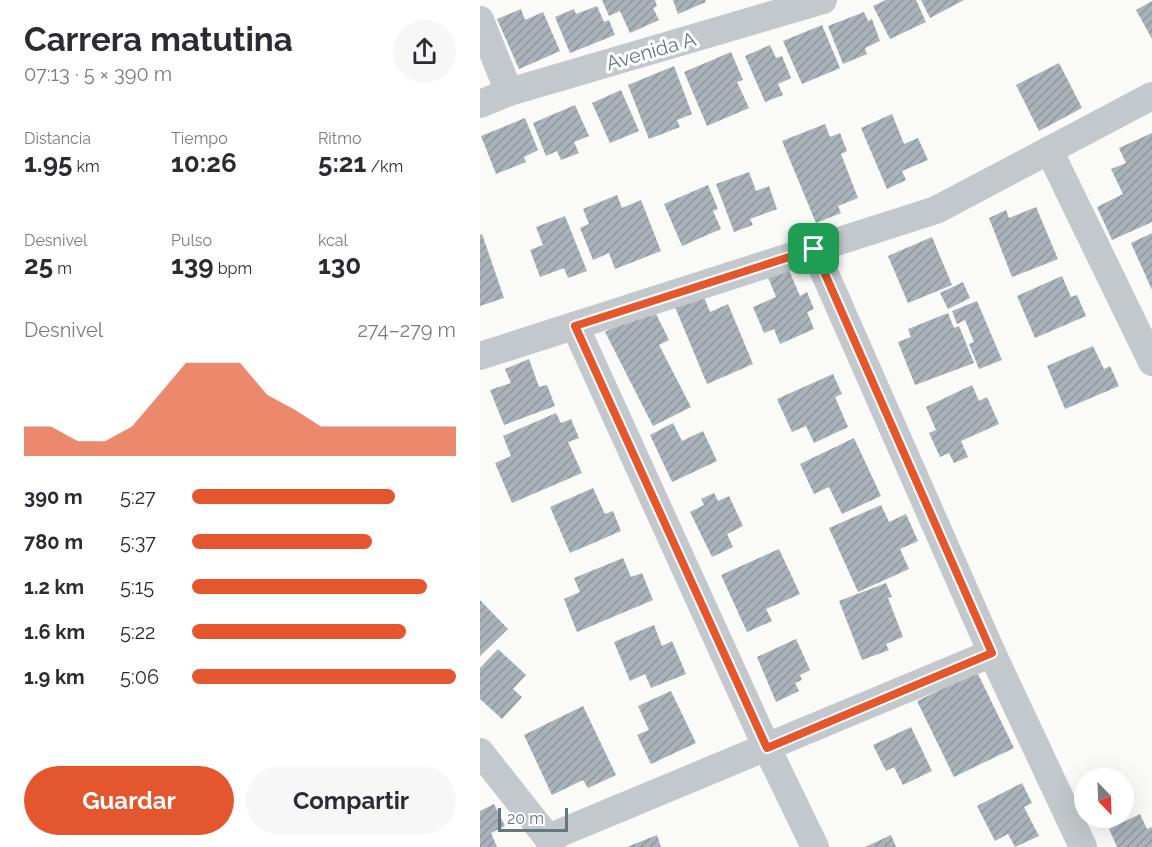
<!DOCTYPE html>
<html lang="es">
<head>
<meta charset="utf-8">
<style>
	:root { --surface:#fff; --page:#f7f7f7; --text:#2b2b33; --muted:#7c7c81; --accent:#e4572e }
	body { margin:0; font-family:Raleway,sans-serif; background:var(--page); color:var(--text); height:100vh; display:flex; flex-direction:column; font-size:22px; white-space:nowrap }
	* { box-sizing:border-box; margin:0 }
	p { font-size:20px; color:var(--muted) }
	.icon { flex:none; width:33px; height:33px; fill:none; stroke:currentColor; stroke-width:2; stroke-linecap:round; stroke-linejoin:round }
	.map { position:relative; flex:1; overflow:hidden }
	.side { display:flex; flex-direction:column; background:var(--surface); width:480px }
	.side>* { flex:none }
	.needle { width:39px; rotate:157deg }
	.fabs { position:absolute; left:594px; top:768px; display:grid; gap:12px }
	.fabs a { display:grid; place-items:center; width:60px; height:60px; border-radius:50%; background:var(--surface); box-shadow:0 6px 24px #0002; font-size:30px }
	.scale { position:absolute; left:18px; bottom:15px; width:70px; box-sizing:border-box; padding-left:6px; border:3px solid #657683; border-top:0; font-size:16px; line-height:21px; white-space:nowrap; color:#657683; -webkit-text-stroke:4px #fff; paint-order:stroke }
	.pin { position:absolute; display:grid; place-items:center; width:51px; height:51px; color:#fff; margin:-26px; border-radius:12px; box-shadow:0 3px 9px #0006 }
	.round { display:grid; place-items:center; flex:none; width:63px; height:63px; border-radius:32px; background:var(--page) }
	.head { display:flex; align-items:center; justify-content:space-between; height:102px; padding:0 24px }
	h1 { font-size:33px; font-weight:700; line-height:45px }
	.stats { display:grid; grid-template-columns:repeat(3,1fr); gap:9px; height:102px; padding:6px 24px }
	.stats div { display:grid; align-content:center }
	.stats b { font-size:26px; font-weight:700 }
	.stats small { font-size:16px; font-weight:400 }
	.stats p { font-size:16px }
	.chart { height:168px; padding:12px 24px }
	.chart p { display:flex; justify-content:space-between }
	.chart svg { width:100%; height:108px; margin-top:6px; fill:var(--accent); opacity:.7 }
	.primary-button { display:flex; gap:12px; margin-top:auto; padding:12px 24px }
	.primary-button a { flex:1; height:69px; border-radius:36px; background:var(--accent); color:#fff; font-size:24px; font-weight:700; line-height:69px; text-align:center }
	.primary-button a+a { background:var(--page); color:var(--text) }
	ul { padding:0 24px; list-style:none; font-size:20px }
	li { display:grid; grid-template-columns:96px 72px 1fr; align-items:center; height:45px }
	li i { height:15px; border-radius:8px; background:var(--accent) }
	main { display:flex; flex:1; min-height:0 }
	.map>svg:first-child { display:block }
</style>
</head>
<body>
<main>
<section class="side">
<div class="head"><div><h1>Carrera matutina</h1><p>07:13 · 5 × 390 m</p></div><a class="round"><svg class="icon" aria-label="share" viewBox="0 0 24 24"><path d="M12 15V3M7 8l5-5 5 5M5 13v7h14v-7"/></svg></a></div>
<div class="stats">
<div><p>Distancia</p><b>1.95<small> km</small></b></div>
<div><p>Tiempo</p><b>10:26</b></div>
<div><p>Ritmo</p><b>5:21<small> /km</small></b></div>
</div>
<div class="stats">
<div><p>Desnivel</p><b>25<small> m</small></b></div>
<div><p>Pulso</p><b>139<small> bpm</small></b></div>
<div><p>kcal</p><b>130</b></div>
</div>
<div class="chart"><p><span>Desnivel</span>274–279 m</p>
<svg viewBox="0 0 160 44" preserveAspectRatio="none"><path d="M0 44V32L10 32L20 38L30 38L40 32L50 19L60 6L70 6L80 6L90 19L100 25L110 32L120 32L130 32L140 32L150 32L160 32V44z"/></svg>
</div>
<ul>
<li><b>390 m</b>5:27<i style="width:77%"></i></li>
<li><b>780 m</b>5:37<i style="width:68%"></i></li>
<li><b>1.2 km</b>5:15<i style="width:89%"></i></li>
<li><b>1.6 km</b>5:22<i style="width:81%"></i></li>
<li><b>1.9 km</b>5:06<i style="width:100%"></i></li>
</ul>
<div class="primary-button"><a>Guardar</a><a>Compartir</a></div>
</section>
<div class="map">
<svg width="672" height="847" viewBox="0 0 672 847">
	<defs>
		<pattern id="building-hatch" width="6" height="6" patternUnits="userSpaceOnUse" patternTransform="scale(1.5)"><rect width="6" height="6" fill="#aab3b9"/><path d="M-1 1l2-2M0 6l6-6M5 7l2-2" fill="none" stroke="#8e969c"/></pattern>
	</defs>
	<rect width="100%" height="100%" fill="#fafaf8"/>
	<!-- building -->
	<g fill="url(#building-hatch)">
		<path d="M122,0H175L177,6L173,8L179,20L150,33L140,11L129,16Z"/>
		<path d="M193,0H225L226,2L198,14Z"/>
		<path d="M406,0H436L446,22L410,39L393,6Z"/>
		<path d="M441,0H484L450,18Z"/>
		<path d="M672,1V39L656,10Z"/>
		<path d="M117,6L124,22L129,20L135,35L90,53L75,17L94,9L96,14Z"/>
		<path d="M41,9L45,20L63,12L80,51L39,69L17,19Z"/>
		<path d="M384,12L388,21L392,19L400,41L385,48L387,54L363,64L348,26Z"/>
		<path d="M342,25L360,68L322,84L303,41Z"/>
		<path d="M290,45L296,58L302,56L311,78L298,84L303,95L285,102L265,56Z"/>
		<path d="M251,52L263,80L257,82L269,108L227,126L204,72Z"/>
		<path d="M579,63L602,108L559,131L536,85Z"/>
		<path d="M194,66L212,114L197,120L200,127L169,139L148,85Z"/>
		<path d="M141,90L159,131L130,143L112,103Z"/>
		<path d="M95,105L109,136L94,142L99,153L81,160L77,151L66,156L53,123Z"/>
		<path d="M412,114L424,144L438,138L448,160L422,171L426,180L407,189L381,128Z"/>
		<path d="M45,118L58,150L44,157L46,162L16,174L1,136Z"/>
		<path d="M345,124L350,137L360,133L367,151L361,154L378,198L358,206L361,213L336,223L302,141Z"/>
		<path d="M672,133V222L632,240L617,207L643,194L631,169L646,163L639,148Z"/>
		<path d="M269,172L276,191L289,186L297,209L270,219L273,225L254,232L236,184Z"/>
		<path d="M228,185L238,209L233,211L241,229L202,246L184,204Z"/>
		<path d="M137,195L142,208L161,200L181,251L135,269L129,253L113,260L100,228L109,224L103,209Z"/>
		<path d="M556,207L578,259L532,277L509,218L526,210L529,218Z"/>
		<path d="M85,216L107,271L88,278L84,268L60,277L50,250L63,245L56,227Z"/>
		<path d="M672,233V290L651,243Z"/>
		<path d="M2,234L24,298L0,306V235Z"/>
		<path d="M452,237L472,285L428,303L408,256Z"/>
		<path d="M308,268L320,296L327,292L334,309L327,312L334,329L300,344L294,329L284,333L273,307L296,297L288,277Z"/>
		<path d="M582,276L591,297L597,295L606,316L555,338L537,296Z"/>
		<path d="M483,282L490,298L468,309L460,293Z"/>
		<path d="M223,295L230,312L248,304L273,364L227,384L195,307Z"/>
		<path d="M497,301L522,360L499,369L489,344L494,342L485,320L477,324L472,311Z"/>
		<path d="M173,308L189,340L179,345L211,407L173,426L125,332Z"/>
		<path d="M468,313L474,328L479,326L494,363L435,385L418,342L431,337L428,329Z"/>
		<path d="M613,346L624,369L630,366L639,386L585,409L567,366Z"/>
		<path d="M49,359L59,387L67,385L75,406L24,425L10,390L31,383L25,369Z"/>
		<path d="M353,374L362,394L355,397L368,427L334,443L326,426L312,432L297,399Z"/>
		<path d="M492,385L499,401L507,397L519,424L481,441L488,457L474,463L469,453L460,457L449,433L456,430L446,407Z"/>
		<path d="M76,413L81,423L91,419L99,438L88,442L102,473L32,503L15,463L31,456L23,436Z"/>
		<path d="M193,423L202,441L223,431L237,461L192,482L170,435Z"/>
		<path d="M374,438L401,496L362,514L349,487L334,494L320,464Z"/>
		<path d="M113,488L125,514L133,511L141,531L90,553L70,507Z"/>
		<path d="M234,493L238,501L249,496L263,526L247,534L253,547L232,557L210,512L224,505L221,499Z"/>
		<path d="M401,505L409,522L426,514L438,541L420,549L429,569L378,592L349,528Z"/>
		<path d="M299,549L320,594L286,609L292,621L267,632L241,575Z"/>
		<path d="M143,558L151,577L162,573L173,600L97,632L84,599L100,592L94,578Z"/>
		<path d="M406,583L412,597L408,598L423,637L406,644L409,650L382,660L359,601Z"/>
		<path d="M0,600L28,629L0,656Z"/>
		<path d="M174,625L182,646L192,641L206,674L171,688L165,674L150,681L134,642Z"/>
		<path d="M316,639L330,670L320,675L322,680L315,683L319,691L296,702L277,657Z"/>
		<path d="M18,649L46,675L33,689L42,697L22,719L0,699V668Z"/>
		<path d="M497,672L534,748L474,777L437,701Z"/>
		<path d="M191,691L216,743L171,764L157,735L169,730L158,706Z"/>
		<path d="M103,706L136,775L108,788L103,780L72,795L44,735Z"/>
		<path d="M431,727L452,771L423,785L414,767L406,771L393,745Z"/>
		<path d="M542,783L552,803L544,807L559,836L535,847L528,834L515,841L497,806Z"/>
		<path d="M14,804L25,826L11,833L17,847H0V811Z"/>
		<path d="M660,814L667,829L672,827V847H637L629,829Z"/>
		<path d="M177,835L181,847H147Z"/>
		<path d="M411,835L416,847H385Z"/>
	</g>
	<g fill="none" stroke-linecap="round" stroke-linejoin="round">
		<!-- street -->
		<g stroke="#c3c8cc" stroke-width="28">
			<path d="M0,20L29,92"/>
			<path d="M0,104L29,92L343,0"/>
			<path d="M569,150L672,362"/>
			<path d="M334,249L512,653"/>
			<path d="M95,326L287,748L335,847"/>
			<path d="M0,356L456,210L672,96"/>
			<path d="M0,752L68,838L72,847"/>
			<path d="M68,838L512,653L603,847"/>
		</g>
	</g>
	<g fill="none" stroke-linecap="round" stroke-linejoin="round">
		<!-- route casing -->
		<g stroke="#fff" stroke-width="12">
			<path id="route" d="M334,249L512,653L287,748L95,326Z"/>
		</g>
		<!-- route -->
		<use href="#route" stroke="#e4572e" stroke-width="8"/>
	</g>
	<g text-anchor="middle" stroke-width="6" stroke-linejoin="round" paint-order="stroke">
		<!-- street labels -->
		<g font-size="20" fill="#657683" stroke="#fff">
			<text transform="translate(171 51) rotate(-16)" y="7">Avenida A</text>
		</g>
	</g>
</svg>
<div class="fabs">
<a><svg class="needle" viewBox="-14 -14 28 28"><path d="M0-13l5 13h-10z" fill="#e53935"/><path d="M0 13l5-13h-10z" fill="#7c7c81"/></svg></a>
</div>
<div class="scale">20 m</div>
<div class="pin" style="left:334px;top:249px;background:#1e9e55"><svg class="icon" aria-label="arrive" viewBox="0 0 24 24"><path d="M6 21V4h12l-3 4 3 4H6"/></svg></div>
</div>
</main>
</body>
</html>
